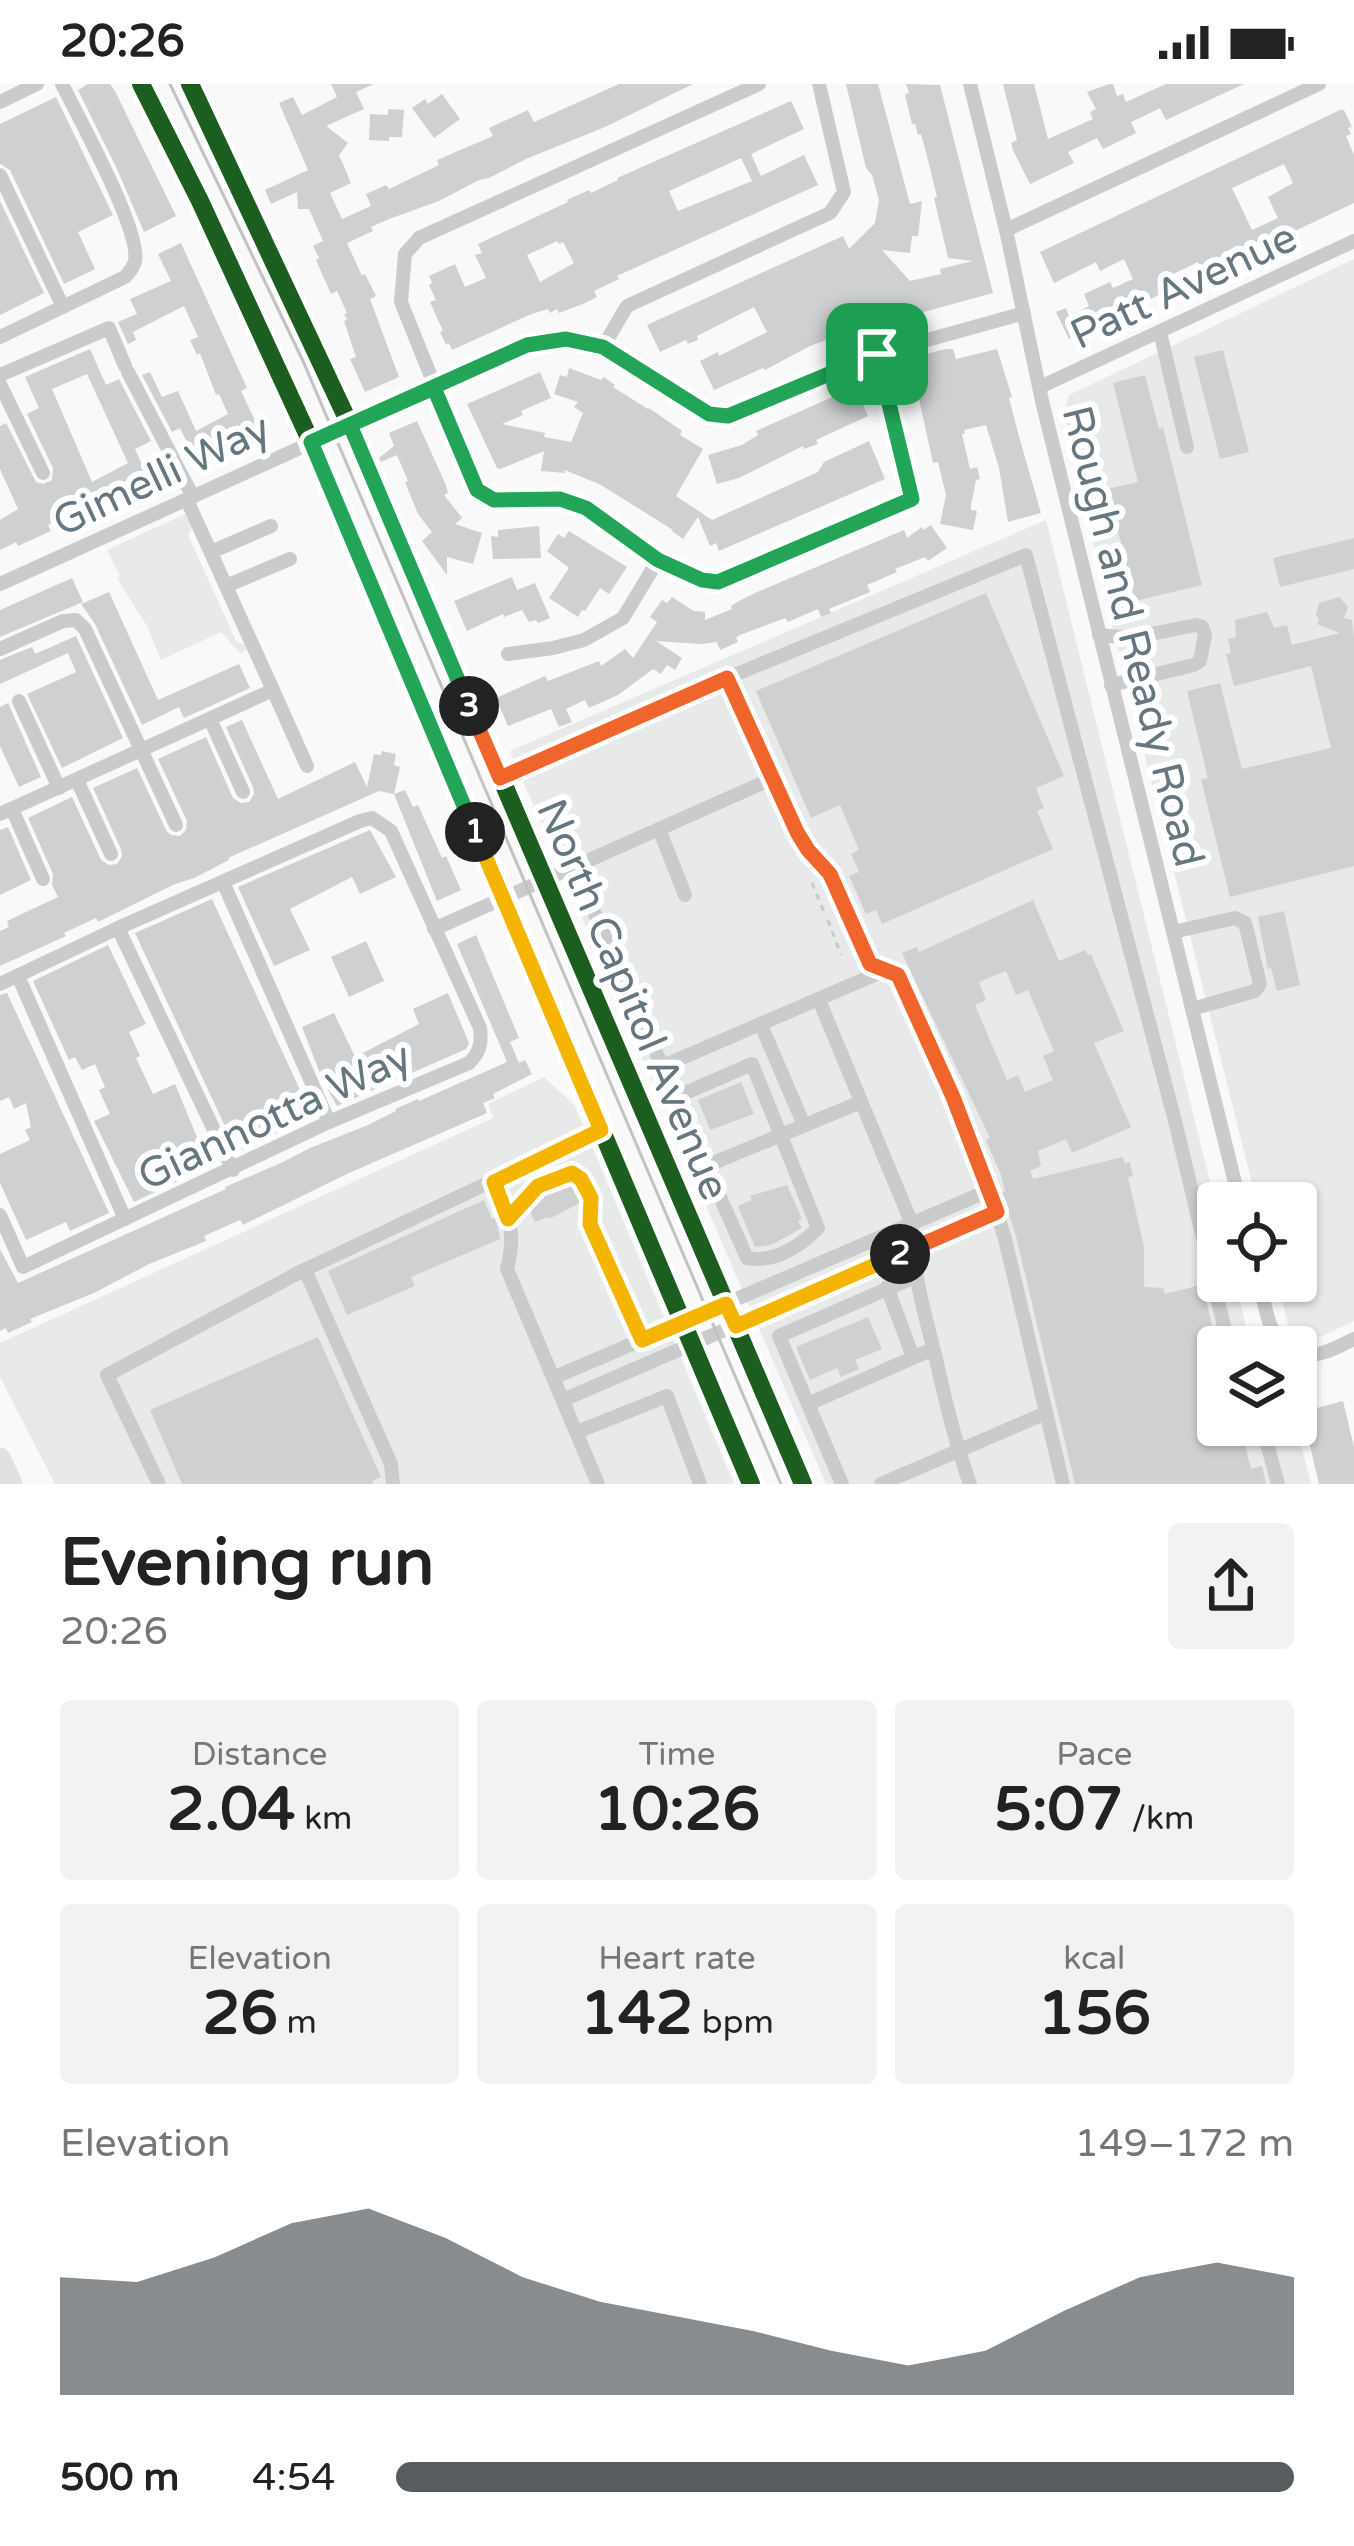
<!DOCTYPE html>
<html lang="en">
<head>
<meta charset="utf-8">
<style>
	:root { --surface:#fff; --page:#f2f2f2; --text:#222; --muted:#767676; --accent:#585c5f }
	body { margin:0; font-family:"Varela Round",sans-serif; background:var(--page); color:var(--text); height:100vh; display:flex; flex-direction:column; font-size:45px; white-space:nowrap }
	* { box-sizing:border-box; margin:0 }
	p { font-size:39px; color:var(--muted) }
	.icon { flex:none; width:66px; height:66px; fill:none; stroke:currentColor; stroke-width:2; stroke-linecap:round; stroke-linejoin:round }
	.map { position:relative; height:1400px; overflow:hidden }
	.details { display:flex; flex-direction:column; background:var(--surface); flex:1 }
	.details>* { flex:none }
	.buttons { position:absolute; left:1197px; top:1098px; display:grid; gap:24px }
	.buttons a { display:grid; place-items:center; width:120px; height:120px; border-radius:12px; background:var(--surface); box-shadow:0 3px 9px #0004; font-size:60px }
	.pin { position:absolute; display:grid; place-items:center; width:102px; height:102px; color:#fff; margin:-51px; border-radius:24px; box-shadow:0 6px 18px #0006 }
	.km { position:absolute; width:60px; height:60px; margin:-30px; border-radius:50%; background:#222; color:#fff; font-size:33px; line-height:60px; text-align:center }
	.round { display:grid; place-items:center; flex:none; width:126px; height:126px; border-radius:12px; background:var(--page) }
	.headline { display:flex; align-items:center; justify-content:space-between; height:204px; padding:0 60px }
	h1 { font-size:66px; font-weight:700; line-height:90px }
	.figures { display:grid; grid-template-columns:repeat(3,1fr); gap:18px; height:204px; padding:12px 60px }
	.figures div { display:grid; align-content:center; border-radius:12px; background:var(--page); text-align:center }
	.figures b { font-size:60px; font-weight:700 }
	.figures small { font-size:33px; font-weight:400 }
	.figures p { font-size:33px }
	.chart { height:336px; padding:24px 60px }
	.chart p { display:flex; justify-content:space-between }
	.chart svg { width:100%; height:216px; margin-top:12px; fill:var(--accent); opacity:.7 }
	ul { padding:0 60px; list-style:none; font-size:39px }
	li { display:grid; grid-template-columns:192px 144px 1fr; align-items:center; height:90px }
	li i { height:30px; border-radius:15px; background:var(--accent) }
	.status { display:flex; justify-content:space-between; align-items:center; height:84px; padding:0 60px; background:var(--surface); direction:ltr }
	.status svg { height:33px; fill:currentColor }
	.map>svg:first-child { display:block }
</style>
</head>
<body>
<div class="status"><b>20:26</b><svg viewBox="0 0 49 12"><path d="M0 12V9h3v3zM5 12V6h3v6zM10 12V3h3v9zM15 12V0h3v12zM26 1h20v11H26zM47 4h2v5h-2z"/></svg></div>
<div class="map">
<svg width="1354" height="1400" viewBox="0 0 1354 1400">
	<rect width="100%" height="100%" fill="#f9f9f9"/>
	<!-- built -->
	<g fill="#e8e9e9">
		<path d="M1354,175V1237L1314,1256L1303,1257L1295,1253L1289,1245L1277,1197H1296V1119H1257L1113,545L1064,330L1069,311Z"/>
		<path d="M1046,436L1218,1130V1197H1235L1251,1263H1218V1341H1296L1311,1400H826L510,667Z"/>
		<path d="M544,993L575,1022L734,1400H55L0,1293V1259L493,1034L488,1020Z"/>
	</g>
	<!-- green -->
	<g fill="#e8eae7">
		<path d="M1271,236C1321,246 1341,260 1349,313L1264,336L1252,327L1236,246L1251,239Z"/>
		<path d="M1246,384L1272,488L1247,494L1222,389Z"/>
		<path d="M187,429L193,442L188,451L237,559L244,560L247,566L240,569L221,548L161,576L147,542L117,494L120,492L107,466Z"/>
		<path d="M1354,957V970C1288,1000 1284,1082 1354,1110V1122C1315,1110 1288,1074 1292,1032C1294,1007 1304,1010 1292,985Z"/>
	</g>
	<!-- building -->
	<g fill="#ced0d1" fill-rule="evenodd">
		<path d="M88,0H110L115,7L176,132L144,148L117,85L78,6Z"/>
		<path d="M331,0H374L356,8L364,25L326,42L348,59L339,71L351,99L330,109L342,135L371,122L366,110L386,101L389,105L439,81L437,76L493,52L489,44L528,26L534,38L619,0H693L605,43L526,75L489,94L479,96L439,117L389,135L371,143L373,147L347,159L362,192L365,190L376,212L370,215L399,293L365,308L350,275L356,273L344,237L347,236L344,230L347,229L337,207L331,210L316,176L319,174L313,162L323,157L309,125H298L297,108L271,120L265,106L308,86L279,19L293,13L302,31L337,13Z"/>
		<path d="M846,0H878L910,120L922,117L918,152H912L910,169L882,166L910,197L941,190L940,185L973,177L948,174L934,114L937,113L929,80L921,50L918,51L915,40H912L905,10L909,9L906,0L940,1L993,209L840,251L810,262L765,286L763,284L714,306L700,277L718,268L719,272L767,248L754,223L697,252L698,256L688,260L686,256L660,268L647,241L843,152L849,165L875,139L879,116L872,91L866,84Z"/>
		<path d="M1003,0H1034L1048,55L1093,35L1090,28L1096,25L1087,8L1109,0H1113L1117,12L1123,10L1126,18L1166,0H1244L1166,36L1160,24L1142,33L1131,38L1136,49L1103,65L1097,54L1068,68L1074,79L1030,100L1013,66L1011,59L1017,56Z"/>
		<path d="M442,10L460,35L434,54L412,24L425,15L428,20Z"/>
		<path d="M56,13L113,131L78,148L95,185L64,200L10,86L0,80V40Z"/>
		<path d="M791,17L804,45L751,70L761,92L804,71L818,101L617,192L619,195L594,207L597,213L585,219L559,229L557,225L550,229L548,225L529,231L452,266L449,259L446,261L440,248L443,247L430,218L436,216L429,201L432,199L429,192L455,180L465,203L486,194L475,171L482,169L478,160L568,118L567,116L589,106L591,109L618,96L617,94ZM741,74L752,97L678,127L669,107ZM557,157L559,160L563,158L574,179L540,198L527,171Z"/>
		<path d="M388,25L404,26L402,53H389V57L369,56L370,30L388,31Z"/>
		<path d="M1340,26H1344L1352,43L1348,44L1351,50L1346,52L1354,71V119L1204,190L1198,178L1169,192L1175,203L1069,255L1056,228L1066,224L1069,232L1089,222L1084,210L1110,198L1113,204L1133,195L1124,175L1100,187L1096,178L1054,199L1040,168ZM1284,80L1293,99L1268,113L1278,134L1252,146L1232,104Z"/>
		<path d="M0,117L44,209L0,231Z"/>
		<path d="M181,159L247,304L241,307L262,351L199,383L180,344L172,348L142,291L150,288L162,313L178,307L196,347L228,330L219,310L216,311L200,269L197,271L190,256L198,253L184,222L133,248L136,256L128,260L118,238L137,230L130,215L171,197L158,170Z"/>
		<path d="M90,265L106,301L119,295L151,357L135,365L153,405L89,433L85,425L48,441L51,447L18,462L16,458L0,466V436L18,425L0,385V342L6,339L36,398L43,400L52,396L53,384L27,330L39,324L25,293ZM87,290L128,379L92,398L52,305Z"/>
		<path d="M945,265H953L956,275L997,265L1012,313L1009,314L1018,349L1041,429L1008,438L999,384L986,341L964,346L965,349L962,350L970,385L977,383L980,395L976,396L971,421V426L977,427L973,446L940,440L946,411L938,378L933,379L917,306L908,284L928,279L926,270Z"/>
		<path d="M1223,266L1249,368L1220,375L1194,273Z"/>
		<path d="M569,284L601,296L604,293L615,301L613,303L648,325L649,324L682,347L680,351L703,365L676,412L712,436L818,388L824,378L869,357L885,395L719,467L716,459L710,462L698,433L683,455L672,447L673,446L601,401L565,386V389L541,387L544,367L500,385L497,384L467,320L540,288L551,314L521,327L523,331L502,340L545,349L544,353L571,358L583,329L574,323L578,318L554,310L560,291L567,293Z"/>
		<path d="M1145,291L1159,345L1163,344L1202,501L1135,517L1108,405L1138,398L1113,299Z"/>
		<path d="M855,303L868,332L816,356L818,360L804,365L803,362L739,394L717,400L708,371L742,361L758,351L756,347Z"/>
		<path d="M417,337L445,399L448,409L444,411L462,434L455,440L482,449L473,480L447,473V491L422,457L432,448L418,430L405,398L408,397L397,371L381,378L379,374L394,362L389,349Z"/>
		<path d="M931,441L947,464L928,477L925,473L895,485L897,488L867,501L870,508L829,525L831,529L821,533L818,525L788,538L785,534L740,551L736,554L738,558L720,566L717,558L701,560L656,557L682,574L675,586L667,581L661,590L653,585L618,611L589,624L585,616L566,625L572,638L559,643L551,625L508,642L496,614L545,592L548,597L599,577L601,582L625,565L633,574L657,538L650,533L662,516L667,519L672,513L694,527L705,528V536L732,525L731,522L739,517L755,509L904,446L907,454L922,443L923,446Z"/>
		<path d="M539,442L541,474L493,475L491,452L498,453V446Z"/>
		<path d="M569,447L627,483L609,510L600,504L585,527L582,526L578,533L549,514L569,484L547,467L558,450L564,454Z"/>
		<path d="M1354,454V485L1280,503L1273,474Z"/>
		<path d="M512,493L517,506L535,499L550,534L538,539L536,536L529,538L522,526L504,533L503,530L467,547L454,517Z"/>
		<path d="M72,494L83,518L0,553V526Z"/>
		<path d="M109,508L158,616L239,580L250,604L184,634L179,623L142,641L95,540L81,520Z"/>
		<path d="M986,509L1064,692L1036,704L1044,724L1037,727L1053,765L882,840L876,826L866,830L849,792L859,788L851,770L859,766L840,721L811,734L756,607Z"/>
		<path d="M1339,513L1348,523L1344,534L1352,536L1354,555V782L1230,813L1201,695L1208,694L1187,607L1220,599L1242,685L1331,664L1311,582L1234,602L1226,570L1231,569L1228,555L1236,553L1235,536L1267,528L1274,544L1287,541L1292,561L1340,549L1317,540L1319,535L1316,531L1319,519Z"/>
		<path d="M76,552L123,654L62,684L27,610L76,588L68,569L0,600V576L32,563L35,570Z"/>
		<path d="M8,619L41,693L19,703L0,662V623Z"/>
		<path d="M242,636L278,715L355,678L367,703L374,670L381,671L382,667L396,670L394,681L400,683L394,710L405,706L413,723L418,721L442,774L446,772L461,806L437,817L394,710L379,707L228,774L229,776L194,794L175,800L98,838L96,834L64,849L66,852L0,882V847L9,843L7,837L58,813L52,801L53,790L28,734L72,713L101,776L109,781L117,780L122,772L121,765L93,704L137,684L166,746L171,751L180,752L186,746L187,737L158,675L206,653L233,714L241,719L249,718L254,710L253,703L226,643Z"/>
		<path d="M8,743L31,796L0,811V746Z"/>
		<path d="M370,746L396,793L360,810L352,793L290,825L310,866L274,882L238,803Z"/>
		<path d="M212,815L312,1032L237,1068L135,849Z"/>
		<path d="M1033,816L1059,877L1085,866L1088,871L1091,870L1124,947L1094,959L1131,1043L1072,1069L1066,1055L1038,1067L1041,1082L1030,1087L1033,1095L1123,1073L1124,1079L1130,1078L1133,1092L1128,1093L1144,1163V1203L1163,1204L1165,1210L1197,1202L1198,1205L1203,1204L1218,1265V1341H1240L1251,1385L1262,1382L1266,1400H1075L1016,1152L1002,1108L1005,1107L1001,1091L986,1056L990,1054L902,869L917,863L919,868ZM1006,887L1016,911L1028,906L1054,967L1043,972L1053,996L1025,1008L1018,991L1007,996L975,921L986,916L979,898Z"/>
		<path d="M1284,827L1300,901L1277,907L1271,884L1268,885L1258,833Z"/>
		<path d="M476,851L519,954L510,958L519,979L525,976L532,990L493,1010L495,1014L483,1019L487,1029L349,1089L243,1141L240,1136L204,1152L206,1157L149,1180L94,1209L30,1235L32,1238L8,1249L6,1244L0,1247V1165L18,1199L226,1105L225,1103L283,1078L310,1064L368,1041L396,1027L395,1025L418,1015L419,1017L507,978L457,860Z"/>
		<path d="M366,857L384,897L349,913L331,873Z"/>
		<path d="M108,861L146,940L129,948L140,972L136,974L153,1010L175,1000L209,1082L134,1118L94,1037L110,1030L99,1006L105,1003L95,980L82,986L75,973L69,976L33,897Z"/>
		<path d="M7,909L109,1129L70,1147L66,1138L26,1156L0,1099V1070L30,1056L25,1046L31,1043L26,1019L14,1025L9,1013L0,1017V911Z"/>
		<path d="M448,909L469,959L466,965L337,1022L323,997L302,943L334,929L355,973L419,940L413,925Z"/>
		<path d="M741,998L754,1030L710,1046L698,1016Z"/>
		<path d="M787,1101L799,1128L802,1135L798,1137L802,1144L771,1161L755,1163L738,1122L752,1116L750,1112Z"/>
		<path d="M571,1102L580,1119L549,1135L548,1133L535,1138L530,1127L544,1112Z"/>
		<path d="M484,1116L492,1135L496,1133L500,1155L411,1193L415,1202L347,1231L328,1187Z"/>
		<path d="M868,1233L882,1265L855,1276L859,1285L841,1293L837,1284L810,1296L796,1263Z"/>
		<path d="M318,1253L381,1393L372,1397L373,1400H182L150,1326Z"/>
		<path d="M1343,1317L1354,1363V1400H1319L1302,1328Z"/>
	</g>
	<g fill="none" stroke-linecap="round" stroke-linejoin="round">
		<!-- path -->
		<g stroke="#c8c9ca" stroke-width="3" stroke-dasharray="6 6" stroke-linecap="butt">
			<path d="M812,799L824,828"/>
			<path d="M828,836L841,871"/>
		</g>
		<!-- minor -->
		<g stroke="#cacbcc" stroke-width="14">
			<path d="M759,0L419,154L405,170L401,218L477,407L494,416L560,415L586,424L658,476L702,496L718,498L912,415L877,270"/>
			<path d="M970,0L1006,146L1042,317L1240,1119"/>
			<path d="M0,18L37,0"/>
			<path d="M0,91L63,223"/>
			<path d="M1006,146L1319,0"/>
			<path d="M1160,248L1187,363"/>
			<path d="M0,253L125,193C130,187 133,185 135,177C141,146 78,33 62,0"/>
			<path d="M603,263L627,222L830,129L844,108L819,0"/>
			<path d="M128,288L193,413"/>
			<path d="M0,291L109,244L125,282"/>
			<path d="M0,300L43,389"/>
			<path d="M1040,303L1354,157"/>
			<path d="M211,468L271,442"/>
			<path d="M0,500L527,261L565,255L603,263L709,330L728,332L877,270L1024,229"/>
			<path d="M226,502L290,475"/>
			<path d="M1099,551L1131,554L1196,541L1202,543L1205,551L1200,577L1194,581L1111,601"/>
			<path d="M0,565L63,537L76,536L85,545L176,741"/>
			<path d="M508,570L553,564L584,556L623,534L658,476"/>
			<path d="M727,594L797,748L808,765L830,790L870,880L888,885L899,891L987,1097L1005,1155L1063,1400"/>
			<path d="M273,606L307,682"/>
			<path d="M19,617L59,704"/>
			<path d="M210,635L243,708"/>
			<path d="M500,694L727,594L1026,471L1175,1037L1229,1263"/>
			<path d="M77,696L111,770"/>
			<path d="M12,725L43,795"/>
			<path d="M0,730L273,606L187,416"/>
			<path d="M659,745L685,811"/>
			<path d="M223,798L329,1038"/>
			<path d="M586,810L747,1174C775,1179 799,1163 818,1144L752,980L676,1013"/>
			<path d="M118,844L233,1086"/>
			<path d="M434,845L774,694"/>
			<path d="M1173,848L1235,834L1245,839L1260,900L1255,907L1192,925"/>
			<path d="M18,892L125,1135"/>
			<path d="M0,900L118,844L360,737L372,734L391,747L480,944C482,959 480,968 469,979L329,1038L23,1183L0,1131"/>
			<path d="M819,916L912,1140C912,1185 924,1228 935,1271C945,1315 955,1358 970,1400"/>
			<path d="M761,941L804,1041"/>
			<path d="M663,982L888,885"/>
			<path d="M706,1082L861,1018"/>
			<path d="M494,1098C508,1134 517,1146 507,1185L598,1400"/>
			<path d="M508,1134L538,1102L572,1089L581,1095L591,1114L590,1140L642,1256"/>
			<path d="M305,1186L391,1380L393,1400"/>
			<path d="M1259,1197C1265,1219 1267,1247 1284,1263"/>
			<path d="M887,1203L913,1273"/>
			<path d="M1296,1271C1319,1274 1334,1265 1354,1255"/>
			<path d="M553,1294L990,1106"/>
			<path d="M563,1316L997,1128"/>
			<path d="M808,1320L933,1265"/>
			<path d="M1262,1341L1278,1400"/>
			<path d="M577,1348L667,1312L700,1400"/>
			<path d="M159,1400L107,1291L302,1187L600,1046"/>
			<path d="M842,1400L779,1252L917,1192"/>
			<path d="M881,1400L1046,1329"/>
		</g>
		<!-- major -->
		<g stroke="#dfe0e0" stroke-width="18">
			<path d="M141,0L200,117L311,358L751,1400"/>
			<path d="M190,0L350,341L803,1400"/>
		</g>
		<!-- highway -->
		<path stroke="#dfe0e0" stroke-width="21" d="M0,1374L12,1400"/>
		<!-- tram -->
		<path stroke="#c0c2c3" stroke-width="3" d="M170,0L303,277L781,1400"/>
		<!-- cycleway casing -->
		<g stroke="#fff" stroke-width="26">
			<g id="cycleway">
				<path d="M141,0L200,117L311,358L751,1400"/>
				<path d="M190,0L350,341L803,1400"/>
			</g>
		</g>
		<!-- cycleway -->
		<use href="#cycleway" stroke="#1b5e20" stroke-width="18"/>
	</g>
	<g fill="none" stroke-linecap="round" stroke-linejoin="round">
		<!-- split-1 casing -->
		<g stroke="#fff" stroke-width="24">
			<path id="split-1" d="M475,748L311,358L527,261L566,255L603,263L709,330L728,332L877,270"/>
		</g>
		<!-- split-2 casing -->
		<g stroke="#fff" stroke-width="24">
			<path id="split-2" d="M475,748L601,1046L494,1098L508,1135L538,1102L572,1089L581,1095L591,1114L590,1140L642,1256L726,1220L736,1242L900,1170"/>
		</g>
		<!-- split-3 casing -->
		<g stroke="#fff" stroke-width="24">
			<path id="split-3" d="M469,622L500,694L727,594L797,748L808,766L830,790L870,880L898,891L953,1013L997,1128L900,1170"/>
		</g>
		<!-- split-4 casing -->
		<g stroke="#fff" stroke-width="24">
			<path id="split-4" d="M469,622L350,341L434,304L477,406L494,416L560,415L586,424L658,476L702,496L718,498L912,415L877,270"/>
		</g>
		<!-- split-1 -->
		<use href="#split-1" stroke="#22a559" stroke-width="15"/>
		<!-- split-2 -->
		<use href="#split-2" stroke="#f5b400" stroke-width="15"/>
		<!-- split-3 -->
		<use href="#split-3" stroke="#f0652b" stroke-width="15"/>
		<!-- split-4 -->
		<use href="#split-4" stroke="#22a559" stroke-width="15"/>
	</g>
	<g text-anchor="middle" stroke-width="12" stroke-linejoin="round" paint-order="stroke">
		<!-- street labels -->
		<g font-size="42" fill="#677780" stroke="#fff">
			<text transform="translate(1183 201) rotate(-25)" y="15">Patt Avenue</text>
			<text transform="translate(161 390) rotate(-25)" y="15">Gimelli Way</text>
			<text transform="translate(1134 552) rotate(76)" y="15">Rough and Ready Road</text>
			<text transform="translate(634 915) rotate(67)" y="15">North Capitol Avenue</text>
			<text transform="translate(274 1031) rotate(-25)" y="15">Giannotta Way</text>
		</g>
	</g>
</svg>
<div class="buttons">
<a><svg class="icon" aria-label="locate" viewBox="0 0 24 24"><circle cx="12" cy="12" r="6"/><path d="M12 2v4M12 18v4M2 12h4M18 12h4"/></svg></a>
<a><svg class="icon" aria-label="layers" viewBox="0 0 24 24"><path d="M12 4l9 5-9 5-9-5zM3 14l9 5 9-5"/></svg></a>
</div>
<div class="pin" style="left:877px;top:270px;background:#1e9e55"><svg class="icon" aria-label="arrive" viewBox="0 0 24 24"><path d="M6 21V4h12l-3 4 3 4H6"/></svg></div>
<b class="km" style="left:475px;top:748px">1</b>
<b class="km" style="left:900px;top:1170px">2</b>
<b class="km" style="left:469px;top:622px">3</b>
</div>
<section class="details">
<div class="headline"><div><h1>Evening run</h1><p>20:26</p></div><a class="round"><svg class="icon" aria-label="share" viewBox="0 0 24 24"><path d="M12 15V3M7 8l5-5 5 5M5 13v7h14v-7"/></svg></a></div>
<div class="figures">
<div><p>Distance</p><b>2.04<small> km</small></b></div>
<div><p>Time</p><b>10:26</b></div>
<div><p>Pace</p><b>5:07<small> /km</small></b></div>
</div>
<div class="figures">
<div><p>Elevation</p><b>26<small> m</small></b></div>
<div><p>Heart rate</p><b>142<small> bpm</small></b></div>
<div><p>kcal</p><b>156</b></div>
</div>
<div class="chart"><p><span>Elevation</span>149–172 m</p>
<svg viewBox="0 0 160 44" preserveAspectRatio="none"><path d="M0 44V20L10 21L20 16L30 9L40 6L50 12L60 20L70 25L80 28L90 31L100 35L110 38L120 35L130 27L140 20L150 17L160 20V44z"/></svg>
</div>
<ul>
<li><b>500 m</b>4:54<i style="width:100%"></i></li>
</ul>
</section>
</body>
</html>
